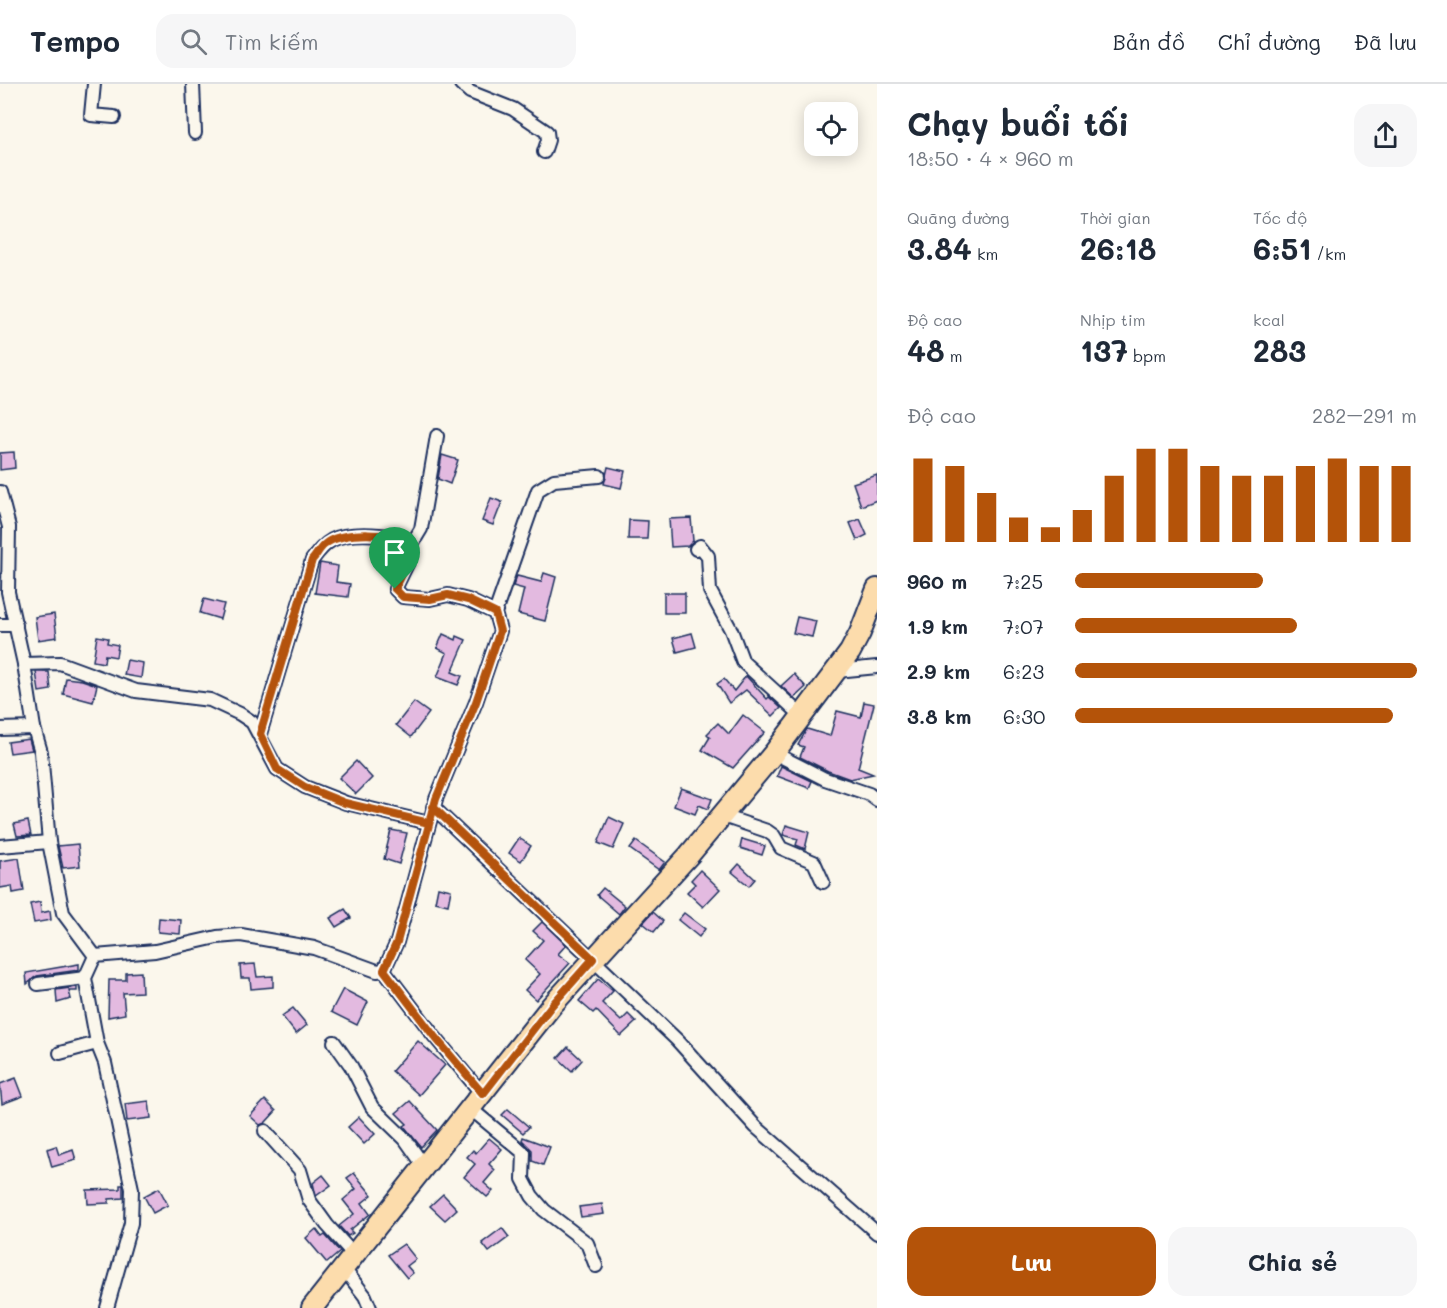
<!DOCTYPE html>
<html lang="vi">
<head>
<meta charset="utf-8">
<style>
	:root { --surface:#fff; --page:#f6f6f7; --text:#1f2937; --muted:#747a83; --line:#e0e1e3; --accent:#b45309 }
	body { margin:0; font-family:Mali,sans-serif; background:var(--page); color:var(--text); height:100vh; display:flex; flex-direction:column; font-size:22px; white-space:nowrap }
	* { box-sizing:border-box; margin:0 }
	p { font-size:20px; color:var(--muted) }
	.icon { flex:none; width:33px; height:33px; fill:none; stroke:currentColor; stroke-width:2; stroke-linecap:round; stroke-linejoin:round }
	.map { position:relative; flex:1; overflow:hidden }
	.details { display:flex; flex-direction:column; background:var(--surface); width:570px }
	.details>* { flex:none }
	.fabs { position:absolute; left:804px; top:18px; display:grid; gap:12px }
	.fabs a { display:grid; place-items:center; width:54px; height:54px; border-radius:12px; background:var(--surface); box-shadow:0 3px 15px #0003; font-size:30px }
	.pin { position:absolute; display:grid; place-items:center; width:51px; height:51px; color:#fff; margin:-62px -26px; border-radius:50% 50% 50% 0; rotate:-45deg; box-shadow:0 0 6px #0007 }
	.pin .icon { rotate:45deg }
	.round { display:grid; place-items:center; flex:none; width:63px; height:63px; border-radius:18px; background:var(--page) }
	.headline { display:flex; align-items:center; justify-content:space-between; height:102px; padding:0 30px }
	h1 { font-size:33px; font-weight:700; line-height:45px }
	.figures { display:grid; grid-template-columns:repeat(3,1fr); gap:9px; height:102px; padding:6px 30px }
	.figures div { display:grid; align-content:center }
	.figures b { font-size:30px; font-weight:700 }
	.figures small { font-size:16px; font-weight:400 }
	.figures p { font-size:16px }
	.chart { height:168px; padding:12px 30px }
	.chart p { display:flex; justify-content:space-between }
	.chart svg { width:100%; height:108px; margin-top:6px; stroke:var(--accent); stroke-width:6 }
	.cta { display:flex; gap:12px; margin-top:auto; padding:12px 30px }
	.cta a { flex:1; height:69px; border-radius:18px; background:var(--accent); color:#fff; font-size:24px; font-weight:700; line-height:69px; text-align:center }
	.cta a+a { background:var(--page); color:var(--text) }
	ul { padding:0 30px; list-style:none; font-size:20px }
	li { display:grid; grid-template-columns:96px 72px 1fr; align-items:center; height:45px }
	li i { height:15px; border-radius:8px; background:var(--accent) }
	header { display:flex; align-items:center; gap:36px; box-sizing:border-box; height:84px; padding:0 30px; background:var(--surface); border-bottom:2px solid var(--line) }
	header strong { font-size:28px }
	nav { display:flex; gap:33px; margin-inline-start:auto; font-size:21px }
	.search { width:420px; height:54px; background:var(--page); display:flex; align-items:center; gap:15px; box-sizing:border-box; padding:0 21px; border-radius:18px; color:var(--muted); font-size:22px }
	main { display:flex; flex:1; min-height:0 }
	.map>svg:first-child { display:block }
</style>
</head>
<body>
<header>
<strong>Tempo</strong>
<div class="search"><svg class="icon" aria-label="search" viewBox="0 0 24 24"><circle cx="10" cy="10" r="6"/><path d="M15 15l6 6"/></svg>Tìm kiếm</div>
<nav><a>Bản đồ</a><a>Chỉ đường</a><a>Đã lưu</a></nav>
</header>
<main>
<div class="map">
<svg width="877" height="1224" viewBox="0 0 877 1224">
	<rect width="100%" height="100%" fill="#fbf7ec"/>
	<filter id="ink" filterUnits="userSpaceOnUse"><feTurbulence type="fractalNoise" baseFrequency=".0167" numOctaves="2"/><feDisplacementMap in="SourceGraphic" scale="12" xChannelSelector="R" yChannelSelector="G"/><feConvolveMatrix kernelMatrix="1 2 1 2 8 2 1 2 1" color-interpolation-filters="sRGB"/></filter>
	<g filter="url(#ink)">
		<!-- building -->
		<g fill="#e3bae0" stroke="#1b2f5e" stroke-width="1.5">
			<path d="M14,368L15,384L0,386V369Z"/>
			<path d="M442,371L458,376L450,400L438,395Z"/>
			<path d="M608,383L625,387L621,404L604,400Z"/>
			<path d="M877,391V416L861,422L853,399Z"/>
			<path d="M491,414L502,418L493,441L482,437Z"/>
			<path d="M691,434L693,457L688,462L671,463L669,435Z"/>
			<path d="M860,435L867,451L857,456L850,439Z"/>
			<path d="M629,436L648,437L647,455H628Z"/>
			<path d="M320,479L338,482L336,498L350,500L348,513L315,509Z"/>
			<path d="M544,489L556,493L545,537L518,530L524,505L513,502L517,492L541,498Z"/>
			<rect x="664" y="509" width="21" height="20"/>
			<path d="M204,515L224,520L220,535L200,529Z"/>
			<path d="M54,530L57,553L38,556L35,533Z"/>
			<path d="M797,533L816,537L812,553L793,549Z"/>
			<path d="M692,549L696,563L677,568L673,554Z"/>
			<path d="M443,550L456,556L457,552L466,556L452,588L462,592L458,601L437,593L447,569L437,564Z"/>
			<path d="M97,552L108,554L107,559L118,561L116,573L105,571L104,579L93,577Z"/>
			<path d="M127,576L143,579L141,594L124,591Z"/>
			<path d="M36,588H49L51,606L39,608Z"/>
			<path d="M794,590L806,603L794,614L781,602Z"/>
			<path d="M746,592L767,615L769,613L781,624L773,632L746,606L729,619L717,600L724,595L734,607Z"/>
			<path d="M66,594L82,596L97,601L93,618L63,610Z"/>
			<path d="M414,618L429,629L411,653L396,641Z"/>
			<path d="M864,618L874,620L858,684L873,690L850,695L828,687L800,673L804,663L798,661L807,645L830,652L837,627L861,633Z"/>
			<path d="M743,631L765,648L733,684L702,666L710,653L707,650L718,639L729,650Z"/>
			<path d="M29,655L32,666L10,669L8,658Z"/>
			<path d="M356,677L372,694L356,710L339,694Z"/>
			<path d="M781,682L812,697L809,704L777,692Z"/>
			<path d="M681,704L712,715L708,725L699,721L695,730L674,722Z"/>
			<path d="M609,733L624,740L613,765L598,759Z"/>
			<path d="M28,737L31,751L17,752L14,740Z"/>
			<path d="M786,741L809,748L805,765L796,761L798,755L783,751Z"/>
			<path d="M391,746L407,749L399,780L384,775Z"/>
			<path d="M519,754L531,762L521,777L509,769Z"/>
			<path d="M742,755L765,762L762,771L740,764Z"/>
			<path d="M636,757L665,778L659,786L630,765Z"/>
			<path d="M78,760L80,782L63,784L58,762Z"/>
			<path d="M19,774L24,807L13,809L12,802L0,804V777Z"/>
			<path d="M739,780L755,795L749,802L732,788Z"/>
			<path d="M700,786L720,805L703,823L687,808L695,800L691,796Z"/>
			<path d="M438,803L451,806L448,821L435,818Z"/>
			<path d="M603,804L625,822L619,830L597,811Z"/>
			<path d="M40,818L41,829L50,827L51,836L34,839L30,820Z"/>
			<path d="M345,825L351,834L336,843L330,834Z"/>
			<path d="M653,828L663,837L654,848L643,839Z"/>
			<path d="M684,829L705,845L699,853L678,836Z"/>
			<path d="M159,834L181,836L180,850L158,848Z"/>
			<path d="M542,838L566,861L558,870L570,879L536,916L525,906L540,890L525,876L543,856L533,847Z"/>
			<path d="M79,880V886L37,892L27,900L26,889Z"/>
			<path d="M255,880L257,893L273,892V903L251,905L250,894H241L240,881Z"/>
			<path d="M141,888L142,908L123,909L125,930L108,933L109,896H126V889Z"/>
			<path d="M598,895L613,907L602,919L621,937L628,930L636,938L621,952L596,926L593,929L579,917Z"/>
			<path d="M77,903V907H69L71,915L57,919L56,906Z"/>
			<path d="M343,905L368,918L357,941L331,928Z"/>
			<path d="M293,924L307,941L296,950L282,932Z"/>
			<path d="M418,957L445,981L419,1011L392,987Z"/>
			<path d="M568,963L582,976L572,987L558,974Z"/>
			<path d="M16,994L23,1012L2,1020L0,1000Z"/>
			<path d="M265,1016L276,1027L265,1039L260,1041L250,1032Z"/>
			<path d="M149,1017L151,1034L127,1037L125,1020Z"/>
			<path d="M410,1017L437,1046L421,1063L404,1042L407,1040L396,1029Z"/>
			<path d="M508,1025L529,1043L523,1049L502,1031Z"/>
			<path d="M359,1033L375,1050L364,1060L348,1043Z"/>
			<path d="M523,1053L550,1063L543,1081L532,1077V1066L522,1056Z"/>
			<path d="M489,1054L502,1065L489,1080L495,1086L484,1099L493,1107L487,1113L464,1093L475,1080L467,1073L473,1066L476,1069Z"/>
			<path d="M56,1062L59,1071L73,1066L76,1076L52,1083L47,1065Z"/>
			<path d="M354,1089L372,1111L362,1119L370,1130L350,1146L353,1149L348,1152L339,1142L354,1130L343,1116L356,1105L347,1094Z"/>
			<path d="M323,1091L331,1101L316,1112L313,1099Z"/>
			<path d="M120,1101H123V1114L109,1115V1119L88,1120L87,1106L120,1105Z"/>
			<path d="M159,1104L168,1121L153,1129L144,1112Z"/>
			<path d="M443,1110L457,1125L445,1136L430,1122Z"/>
			<path d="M602,1120L604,1130L581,1133L579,1123Z"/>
			<path d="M502,1144L509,1153L489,1168L482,1159Z"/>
			<path d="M316,1145L322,1153L325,1151L340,1168L327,1179L306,1154Z"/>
			<path d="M404,1160L416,1175L407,1182L413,1189L407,1194L388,1171Z"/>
		</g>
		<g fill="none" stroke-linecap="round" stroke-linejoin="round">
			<!-- street casing -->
			<g stroke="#1b2f5e" stroke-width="16">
				<g id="street">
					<path d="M94,0L91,31L114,33"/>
					<path d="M193,0L195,49"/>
					<path d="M461,0L470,8L513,25L547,48L548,56L544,68"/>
					<path d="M437,352L421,445L412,460L408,478L395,505L403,513L430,515L448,511L468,516L495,529"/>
					<path d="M0,408L9,443L8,508L24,580L34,644L41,668L49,758L63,829L95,872L85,894L97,959L105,979L132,1105L131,1139L107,1224"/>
					<path d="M696,465L700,462L708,472L710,507L731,546L743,578L801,631"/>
					<path d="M0,541H16"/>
					<path d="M24,580L60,579L136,607L210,616L240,630L252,638L277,685L305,703L346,719L429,739"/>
					<path d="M837,587L877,583"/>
					<path d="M0,645L34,644"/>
					<path d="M260,650L312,476C318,468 323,461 332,456C348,447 397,449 412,460"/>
					<path d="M774,669L825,695L869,710L877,716"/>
					<path d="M433,723L677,956L756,1043L877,1149"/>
					<path d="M723,732L767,747L774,752L781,764L814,778L823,798"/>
					<path d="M0,762L49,758"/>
					<path d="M95,872L155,867L217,853L241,851L314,864L377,887L384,886L397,858L436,715L476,618L500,547L495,529L538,406L554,396L599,392"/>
					<path d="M384,886L434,952L482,1010"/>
					<path d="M38,900L85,894"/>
					<path d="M334,958L351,982L372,1023L405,1055L424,1082"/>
					<path d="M60,969L97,959"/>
					<path d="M471,1025L524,1069L523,1095L532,1112L544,1126L587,1159L596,1182"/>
					<path d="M265,1047L300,1086L309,1116L327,1141L355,1172"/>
					<path d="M344,1185L365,1212L370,1224"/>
				</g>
			</g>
			<!-- primary casing -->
			<g stroke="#1b2f5e" stroke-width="24">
				<path id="primary" d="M312,1224L552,921L689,771L774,669L850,568L860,549L877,505"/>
			</g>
			<!-- street -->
			<use href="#street" stroke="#fbf7ec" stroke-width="12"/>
			<!-- primary -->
			<use href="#primary" stroke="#fcdcac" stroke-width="20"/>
		</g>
	</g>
	<g fill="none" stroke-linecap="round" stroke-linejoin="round" filter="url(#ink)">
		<!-- route casing -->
		<g stroke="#fff" stroke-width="12">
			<path id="route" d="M395,505L403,513L430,515L448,511L468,516L495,529L500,547L476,618L436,715L397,858L384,886L434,952L483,1010L552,921L593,875L433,723L429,739L345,719L305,703L277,685L260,650L312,476C316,472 319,465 324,461C340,446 396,448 412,460L408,478L395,505"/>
		</g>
		<!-- route -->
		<use href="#route" stroke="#b45309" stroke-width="8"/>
	</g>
</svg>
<div class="fabs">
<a><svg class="icon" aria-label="locate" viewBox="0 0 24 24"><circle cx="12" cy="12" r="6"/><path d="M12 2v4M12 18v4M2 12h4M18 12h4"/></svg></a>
</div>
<div class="pin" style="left:395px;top:505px;background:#1e9e55"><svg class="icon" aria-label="arrive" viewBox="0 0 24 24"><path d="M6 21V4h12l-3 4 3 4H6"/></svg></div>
</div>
<section class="details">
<div class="headline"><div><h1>Chạy buổi tối</h1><p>18:50 · 4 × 960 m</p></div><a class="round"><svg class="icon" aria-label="share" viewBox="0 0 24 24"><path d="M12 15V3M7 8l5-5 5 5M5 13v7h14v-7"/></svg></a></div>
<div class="figures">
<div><p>Quãng đường</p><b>3.84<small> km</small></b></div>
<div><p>Thời gian</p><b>26:18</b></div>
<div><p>Tốc độ</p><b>6:51<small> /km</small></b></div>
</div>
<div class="figures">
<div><p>Độ cao</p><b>48<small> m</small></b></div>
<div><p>Nhịp tim</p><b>137<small> bpm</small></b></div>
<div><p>kcal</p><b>283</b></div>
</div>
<div class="chart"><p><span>Độ cao</span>282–291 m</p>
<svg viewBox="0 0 160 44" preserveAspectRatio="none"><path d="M5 44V10M15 44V13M25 44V24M35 44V34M45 44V38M55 44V31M65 44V17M75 44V6M85 44V6M95 44V13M105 44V17M115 44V17M125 44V13M135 44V10M145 44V13M155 44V13"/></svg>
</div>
<ul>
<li><b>960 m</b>7:25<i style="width:55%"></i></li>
<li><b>1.9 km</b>7:07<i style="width:65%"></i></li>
<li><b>2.9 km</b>6:23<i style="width:100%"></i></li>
<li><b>3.8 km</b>6:30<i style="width:93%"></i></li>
</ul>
<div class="cta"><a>Lưu</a><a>Chia sẻ</a></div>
</section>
</main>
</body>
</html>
